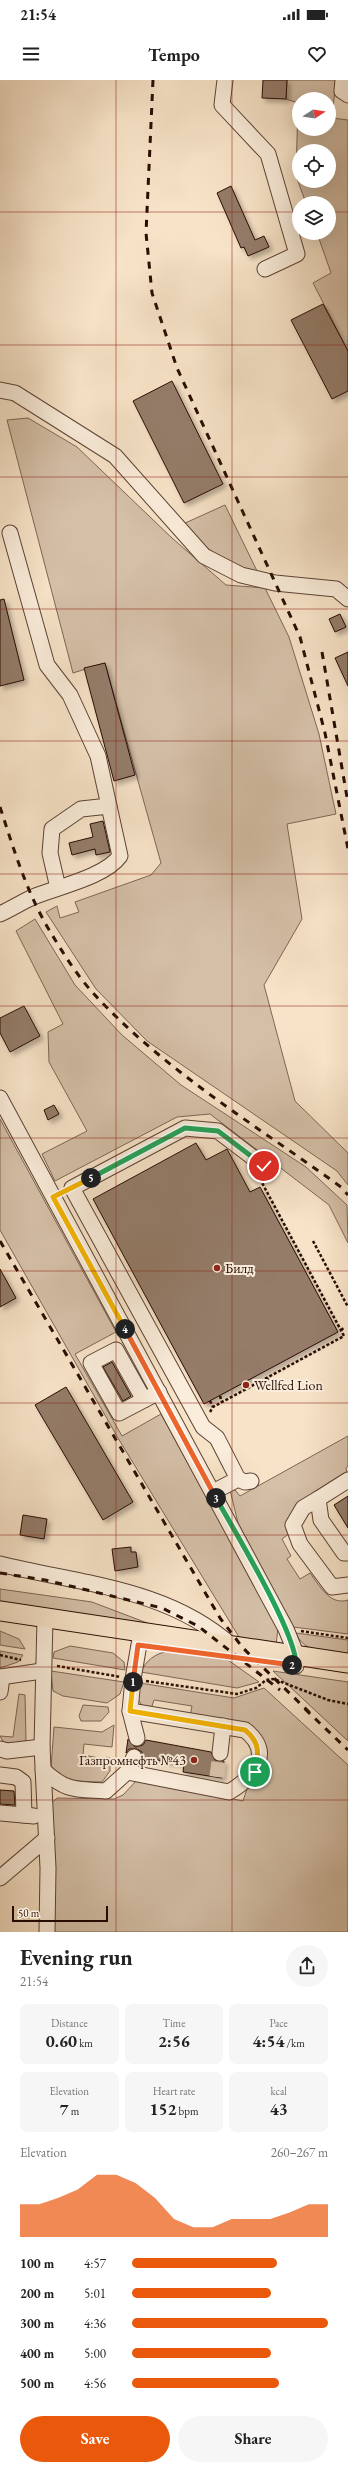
<!DOCTYPE html>
<html lang="en">
<head>
<meta charset="utf-8">
<style>
	:root { --surface:#fff; --page:#f6f6f6; --text:#222; --muted:#767676; --accent:#ea580c }
	body { margin:0; font-family:"EB Garamond",serif; background:var(--page); color:var(--text); height:100vh; display:flex; flex-direction:column; font-size:15px; white-space:nowrap }
	* { box-sizing:border-box; margin:0 }
	p { font-size:13px; color:var(--muted) }
	.icon { flex:none; width:22px; height:22px; fill:none; stroke:currentColor; stroke-width:2; stroke-linecap:round; stroke-linejoin:round }
	.map { position:relative; height:1852px; overflow:hidden }
	.side { display:flex; flex-direction:column; background:var(--surface); flex:1 }
	.side>* { flex:none }
	.needle { width:26px; rotate:78deg }
	.buttons { position:absolute; left:292px; top:12px; display:grid; gap:8px }
	.buttons a { display:grid; place-items:center; width:44px; height:44px; border-radius:50%; background:var(--surface); box-shadow:0 4px 16px #0002; font-size:20px }
	.scale { position:absolute; left:12px; bottom:10px; width:96px; box-sizing:border-box; padding-left:4px; border:2px solid #290d03; border-top:0; font-size:11px; line-height:14px; white-space:nowrap; color:#290d03; -webkit-text-stroke:3px #faeddb; paint-order:stroke }
	.pin { position:absolute; display:grid; place-items:center; width:34px; height:34px; color:#fff; margin:-17px; border:2px solid #fff; border-radius:50%; box-shadow:0 1px 4px #0007 }
	.km { position:absolute; width:20px; height:20px; margin:-10px; border-radius:50%; background:#222; color:#fff; font-size:11px; line-height:20px; text-align:center }
	.round { display:grid; place-items:center; flex:none; width:42px; height:42px; border-radius:21px; background:var(--page) }
	.summary { display:flex; align-items:center; justify-content:space-between; height:68px; padding:0 20px }
	h1 { font-size:22px; font-weight:700; line-height:30px }
	.stats { display:grid; grid-template-columns:repeat(3,1fr); gap:6px; height:68px; padding:4px 20px }
	.stats div { display:grid; align-content:center; border-radius:8px; background:var(--page); text-align:center }
	.stats b { font-size:17px; font-weight:700 }
	.stats small { font-size:11px; font-weight:400 }
	.stats p { font-size:11px }
	.chart { height:112px; padding:8px 20px }
	.chart p { display:flex; justify-content:space-between }
	.chart svg { width:100%; height:72px; margin-top:4px; fill:var(--accent); opacity:.7 }
	.action { display:flex; gap:8px; margin-top:auto; padding:8px 20px }
	.action a { flex:1; height:46px; border-radius:24px; background:var(--accent); color:#fff; font-size:16px; font-weight:700; line-height:46px; text-align:center }
	.action a+a { background:var(--page); color:var(--text) }
	ul { padding:0 20px; list-style:none; font-size:13px }
	li { display:grid; grid-template-columns:64px 48px 1fr; align-items:center; height:30px }
	li i { height:10px; border-radius:5px; background:var(--accent) }
	.status { display:flex; justify-content:space-between; align-items:center; height:28px; padding:0 20px; background:var(--surface); direction:ltr }
	.status svg { height:11px; fill:currentColor }
	header { display:flex; justify-content:space-between; align-items:center; height:52px; padding:0 20px; background:var(--surface); font-size:18px; font-weight:700 }
	.map>svg:first-child { display:block }
</style>
</head>
<body>
<div class="status"><b>21:54</b><svg viewBox="0 0 49 12"><path d="M0 12V9h3v3zM5 12V6h3v6zM10 12V3h3v9zM15 12V0h3v12zM26 1h20v11H26zM47 4h2v5h-2z"/></svg></div>
<header><svg class="icon" aria-label="menu" viewBox="0 0 24 24"><path d="M4 6h16M4 12h16M4 18h16"/></svg>Tempo<svg class="icon" aria-label="heart" viewBox="0 0 24 24"><path d="M12 20l-8-8c-3-5 5-10 8-4 3-6 11-1 8 4z"/></svg></header>
<div class="map">
<svg width="348" height="1852" viewBox="0 0 348 1852">
	<defs>
		<filter id="shadow"><feDropShadow dx="3.5" dy="3.5" stdDeviation="2" flood-color="#0004"/></filter>
	</defs>
	<rect width="100%" height="100%" fill="#f7e3c8"/>
	<filter id="stains"><feTurbulence type="fractalNoise" baseFrequency=".005" numOctaves="4"/><feColorMatrix values="0 0 0 0 .2 0 0 0 0 .09 0 0 0 0 .02 0 0 0 .5 -.17"/></filter>
	<radialGradient id="worn" r=".72"><stop offset=".6" stop-color="#630" stop-opacity="0"/><stop offset="1" stop-color="#630" stop-opacity=".3"/></radialGradient>
	<!-- green -->
	<g fill="#d4bfa7" stroke="#7e6655" fill-rule="evenodd">
		<path d="M287,0H336L332,38L348,40V271L313,203L331,193L317,153H329V123H306L296,96L298,23L286,19ZM299,19H329V49H299ZM299,71H329V101H299Z"/>
		<path d="M28,338L77,367L172,458L226,505L265,508L289,557L319,654L336,734L287,744L302,839L264,905L295,1021L348,1073V1105L337,1091L147,961L96,909L46,832L57,826L60,838L79,832L75,822L151,795L161,783L105,583L73,593L7,340Z"/>
		<path d="M225,425L258,493L231,485L206,467L183,444Z"/>
		<path d="M35,839L75,905L122,955L181,1005L306,1087L347,1125L348,1163L329,1125L210,1034L177,1037L55,1101L42,1074L87,1051L49,982L48,952L63,944L16,851Z"/>
		<path d="M0,1039L116,1252L75,1274L122,1356L161,1334L278,1547L276,1566L242,1562L118,1358L0,1150Z"/>
		<path d="M348,1356V1386L346,1388L348,1397L294,1430L290,1453L282,1459L291,1476L287,1479L300,1499L310,1493C319,1505 330,1526 348,1520V1554L293,1547L238,1443L230,1410H235L240,1416Z"/>
		<path d="M0,1509L92,1522L163,1549L0,1524Z"/>
		<path d="M0,1551L19,1559L25,1569L0,1565Z"/>
		<path d="M296,1553L348,1560V1574C328,1571 304,1574 296,1553Z"/>
		<path d="M70,1566L113,1573L124,1582L125,1590L53,1578L54,1572Z"/>
		<path d="M0,1571L23,1575L18,1582L0,1588Z"/>
		<path d="M168,1571L228,1580L259,1602L237,1608L141,1592C146,1580 155,1574 168,1571Z"/>
		<path d="M51,1591L124,1602L120,1614L107,1623L63,1616L53,1611Z"/>
		<path d="M273,1591L348,1602V1661Z"/>
		<path d="M140,1603L234,1618L264,1608L348,1685V1852H54L49,1726L57,1718L114,1719L123,1715L136,1701H144L243,1721L262,1663L190,1637L192,1626L154,1620L151,1629L143,1627L137,1618Z"/>
		<path d="M19,1614L25,1615L26,1660L21,1664L5,1665L0,1656L13,1657Z"/>
		<path d="M83,1625L108,1627L109,1632L101,1641H81L79,1636Z"/>
		<path d="M114,1645L112,1667L84,1664L83,1675L99,1678L98,1683L105,1684L106,1677L110,1678V1691L102,1702L66,1701L51,1688L54,1647L102,1652Z"/>
	</g>
	<!-- building -->
	<g fill="#947c69" stroke="#290d03" filter="url(#shadow)">
		<path d="M263,0H287L286,19L262,18Z"/>
		<path d="M231,106L255,160L264,156L269,167L248,176L244,167L241,168L217,113Z"/>
		<path d="M323,224L348,271V311L332,319L291,240Z"/>
		<path d="M172,301L223,404L184,423L133,321Z"/>
		<path d="M4,519L24,600L0,606V520Z"/>
		<path d="M340,534L346,547L335,552L329,539Z"/>
		<path d="M348,572V606L335,578Z"/>
		<path d="M105,583L135,695L114,701L84,588Z"/>
		<path d="M103,741L110,772L96,775L95,769L72,775L69,763L93,757L90,744Z"/>
		<path d="M24,926L40,956L10,972L0,953V938Z"/>
		<path d="M54,1025L59,1034L48,1040L44,1030Z"/>
		<path d="M196,1063L206,1080L227,1069L250,1112L260,1107L338,1252L204,1324L93,1119Z"/>
		<path d="M0,1189L16,1218L0,1227Z"/>
		<path d="M112,1282L131,1316L123,1321L103,1287Z"/>
		<path d="M66,1307L133,1422L103,1440L35,1325Z"/>
		<path d="M348,1416V1448L334,1425Z"/>
		<path d="M23,1435L47,1439L44,1459L20,1455Z"/>
		<path d="M131,1467V1472H136L138,1487L115,1491L112,1469Z"/>
		<path d="M128,1659L135,1667L143,1665L146,1660L211,1672L215,1680L224,1681L222,1698L183,1692L184,1684L143,1678L142,1672L137,1669H129L126,1673Z"/>
		<path d="M0,1710L14,1711L15,1725L0,1724Z"/>
	</g>
	<g fill="none" stroke-linecap="round" stroke-linejoin="round">
		<!-- minor-tunnel -->
		<path stroke="#d8c3aa" stroke-width="15" stroke-dasharray="15 8" stroke-linecap="butt" d="M217,1697L220,1673"/>
		<!-- minor casing -->
		<g stroke="#5c4234" stroke-width="17">
			<g id="minor">
				<path d="M225,0L222,25L268,74L297,174L265,189"/>
				<path d="M343,0L342,11L348,15"/>
				<path d="M0,310L15,313L115,376L204,476L241,495L275,503L336,509L348,519"/>
				<path d="M10,453L47,585L70,615L98,676L109,726"/>
				<path d="M0,834C11,829 22,822 33,817C57,807 105,797 120,776L109,726L81,729L52,749L50,773L58,808"/>
				<path d="M0,1018L286,1549L297,1576L296,1586"/>
				<path d="M144,1320L116,1270L91,1283L119,1333L159,1312"/>
				<path d="M238,1399L217,1358L203,1347L72,1108L185,1048L218,1051L264,1086"/>
				<path d="M348,1400L318,1419L321,1440L344,1473H348"/>
				<path d="M213,1412L238,1399L245,1402L251,1401"/>
				<path d="M318,1419L303,1428L293,1445L300,1464L332,1507L348,1505"/>
				<path d="M0,1484C80,1504 168,1508 232,1566"/>
				<path d="M45,1538L42,1667L48,1788L47,1852"/>
				<path d="M0,1597L42,1591"/>
				<path d="M0,1612L2,1597"/>
				<path d="M137,1658L130,1631L133,1599L141,1553"/>
				<path d="M0,1669L7,1671L42,1667"/>
				<path d="M220,1673L223,1646"/>
				<path d="M43,1690C67,1712 75,1709 106,1711L127,1692L134,1677"/>
				<path d="M127,1692L229,1712C253,1698 275,1673 245,1650L130,1631"/>
				<path d="M0,1695L16,1697L23,1702L24,1735"/>
				<path d="M0,1733L34,1736"/>
				<path d="M0,1798L47,1758"/>
			</g>
		</g>
		<!-- major casing -->
		<g stroke="#290d03" stroke-width="21">
			<path id="major" d="M0,1531L348,1583"/>
		</g>
		<!-- path -->
		<g stroke="#290d03" stroke-width="2.5" stroke-dasharray="3 2" stroke-linecap="butt">
			<path d="M313,1161L348,1227"/>
			<path d="M341,1250L345,1247"/>
			<path d="M267,1298L272,1307"/>
			<path d="M220,1316L222,1322"/>
			<path d="M210,1321L213,1327"/>
			<path d="M210,1332L213,1327L344,1256L260,1099"/>
			<path d="M301,1551L348,1558"/>
			<path d="M0,1575L21,1580"/>
			<path d="M57,1586L121,1597"/>
			<path d="M146,1601L237,1614L256,1608L266,1600L274,1599L328,1620L348,1624"/>
		</g>
		<!-- minor -->
		<use href="#minor" stroke="#faeddb" stroke-width="15"/>
		<!-- major -->
		<use href="#major" stroke="#f7e3c8" stroke-width="19"/>
		<!-- rail -->
		<g stroke="#290d03" stroke-width="3" stroke-dasharray="7 7" stroke-linecap="butt">
			<path d="M153,0L146,153L152,213L177,288L300,557L325,653L348,769"/>
			<path d="M322,572L348,723"/>
			<path d="M0,727C14,770 27,814 51,853C63,873 78,897 94,914C165,991 257,1046 341,1107L348,1115"/>
			<path d="M0,1161L220,1538L243,1568L310,1633"/>
			<path d="M0,1493L45,1500L162,1528L198,1546L280,1610"/>
			<path d="M305,1629L348,1670"/>
		</g>
	</g>
	<g fill="none" stroke-linecap="round" stroke-linejoin="round">
		<!-- split-1 casing -->
		<g stroke="#fff" stroke-width="8">
			<path id="split-1" d="M133,1602L130,1631L245,1650C260,1662 259,1674 255,1692"/>
		</g>
		<!-- split-2 casing -->
		<g stroke="#fff" stroke-width="8">
			<path id="split-2" d="M133,1602L138,1565L292,1585"/>
		</g>
		<!-- split-3 casing -->
		<g stroke="#fff" stroke-width="8">
			<path id="split-3" d="M216,1418C234,1450 298,1556 296,1586L292,1585"/>
		</g>
		<!-- split-4 casing -->
		<g stroke="#fff" stroke-width="8">
			<path id="split-4" d="M125,1249L216,1418"/>
		</g>
		<!-- split-5 casing -->
		<g stroke="#fff" stroke-width="8">
			<path id="split-5" d="M91,1098L53,1117L125,1249"/>
		</g>
		<!-- split-6 casing -->
		<g stroke="#fff" stroke-width="8">
			<path id="split-6" d="M91,1098L185,1048L218,1051L264,1086"/>
		</g>
		<!-- split-1 -->
		<use href="#split-1" stroke="#f5b400" stroke-width="5"/>
		<!-- split-2 -->
		<use href="#split-2" stroke="#f0652b" stroke-width="5"/>
		<!-- split-3 -->
		<use href="#split-3" stroke="#22a559" stroke-width="5"/>
		<!-- split-4 -->
		<use href="#split-4" stroke="#f0652b" stroke-width="5"/>
		<!-- split-5 -->
		<use href="#split-5" stroke="#f5b400" stroke-width="5"/>
		<!-- split-6 -->
		<use href="#split-6" stroke="#22a559" stroke-width="5"/>
	</g>
	<!-- grid -->
	<path fill="none" stroke="#8f2418" stroke-width="1" stroke-opacity="0.55" d="M116,0V1852M232,0V1852M0,132H299M329,132H348M0,265H348M0,397H348M0,529H348M0,661H348M0,794H348M0,926H348M0,1058H348M0,1191H348M0,1323H348M0,1455H348M0,1587H348M0,1720H348"/>
	<!-- markers -->
	<g fill="#8f2418" stroke="#faeddb" stroke-width="1.5">
		<circle cx="217" cy="1188" r="4"/>
		<circle cx="246" cy="1305" r="4"/>
		<circle cx="194" cy="1680" r="4"/>
	</g>
	<g text-anchor="middle" stroke-width="4" stroke-linejoin="round" paint-order="stroke">
		<!-- poi labels -->
		<g font-size="14" fill="#290d03" stroke="#faeddb" text-anchor="start">
			<text x="225" y="1193">Билд</text>
			<text x="254" y="1310">Wellfed Lion</text>
			<text x="186" y="1685" text-anchor="end">Газпромнефть №43</text>
		</g>
	</g>
	<rect width="100%" height="100%" filter="url(#stains)"/>
	<rect width="100%" height="100%" fill="url(#worn)"/>
</svg>
<div class="buttons">
<a><svg class="needle" viewBox="-14 -14 28 28"><path d="M0-13l5 13h-10z" fill="#e53935"/><path d="M0 13l5-13h-10z" fill="#767676"/></svg></a>
<a><svg class="icon" aria-label="locate" viewBox="0 0 24 24"><circle cx="12" cy="12" r="6"/><path d="M12 2v4M12 18v4M2 12h4M18 12h4"/></svg></a>
<a><svg class="icon" aria-label="layers" viewBox="0 0 24 24"><path d="M12 4l9 5-9 5-9-5zM3 14l9 5 9-5"/></svg></a>
</div>
<div class="scale">50 m</div>
<div class="pin" style="left:255px;top:1692px;background:#1e9e55"><svg class="icon" aria-label="arrive" viewBox="0 0 24 24"><path d="M6 21V4h12l-3 4 3 4H6"/></svg></div>
<div class="pin" style="left:264px;top:1086px;background:#d93025"><svg class="icon" aria-label="check" viewBox="0 0 24 24"><path d="M5 12l5 5 9-10"/></svg></div>
<b class="km" style="left:133px;top:1602px">1</b>
<b class="km" style="left:292px;top:1585px">2</b>
<b class="km" style="left:216px;top:1418px">3</b>
<b class="km" style="left:125px;top:1249px">4</b>
<b class="km" style="left:91px;top:1098px">5</b>
</div>
<section class="side">
<div class="summary"><div><h1>Evening run</h1><p>21:54</p></div><a class="round"><svg class="icon" aria-label="share" viewBox="0 0 24 24"><path d="M12 15V3M7 8l5-5 5 5M5 13v7h14v-7"/></svg></a></div>
<div class="stats">
<div><p>Distance</p><b>0.60<small> km</small></b></div>
<div><p>Time</p><b>2:56</b></div>
<div><p>Pace</p><b>4:54<small> /km</small></b></div>
</div>
<div class="stats">
<div><p>Elevation</p><b>7<small> m</small></b></div>
<div><p>Heart rate</p><b>152<small> bpm</small></b></div>
<div><p>kcal</p><b>43</b></div>
</div>
<div class="chart"><p><span>Elevation</span>260–267 m</p>
<svg viewBox="0 0 160 44" preserveAspectRatio="none"><path d="M0 44V24L10 24L20 20L30 15L40 6L50 6L60 11L70 20L80 33L90 38L100 38L110 33L120 33L130 33L140 29L150 24L160 24V44z"/></svg>
</div>
<ul>
<li><b>100 m</b>4:57<i style="width:74%"></i></li>
<li><b>200 m</b>5:01<i style="width:71%"></i></li>
<li><b>300 m</b>4:36<i style="width:100%"></i></li>
<li><b>400 m</b>5:00<i style="width:71%"></i></li>
<li><b>500 m</b>4:56<i style="width:75%"></i></li>
</ul>
<div class="action"><a>Save</a><a>Share</a></div>
</section>
</body>
</html>
